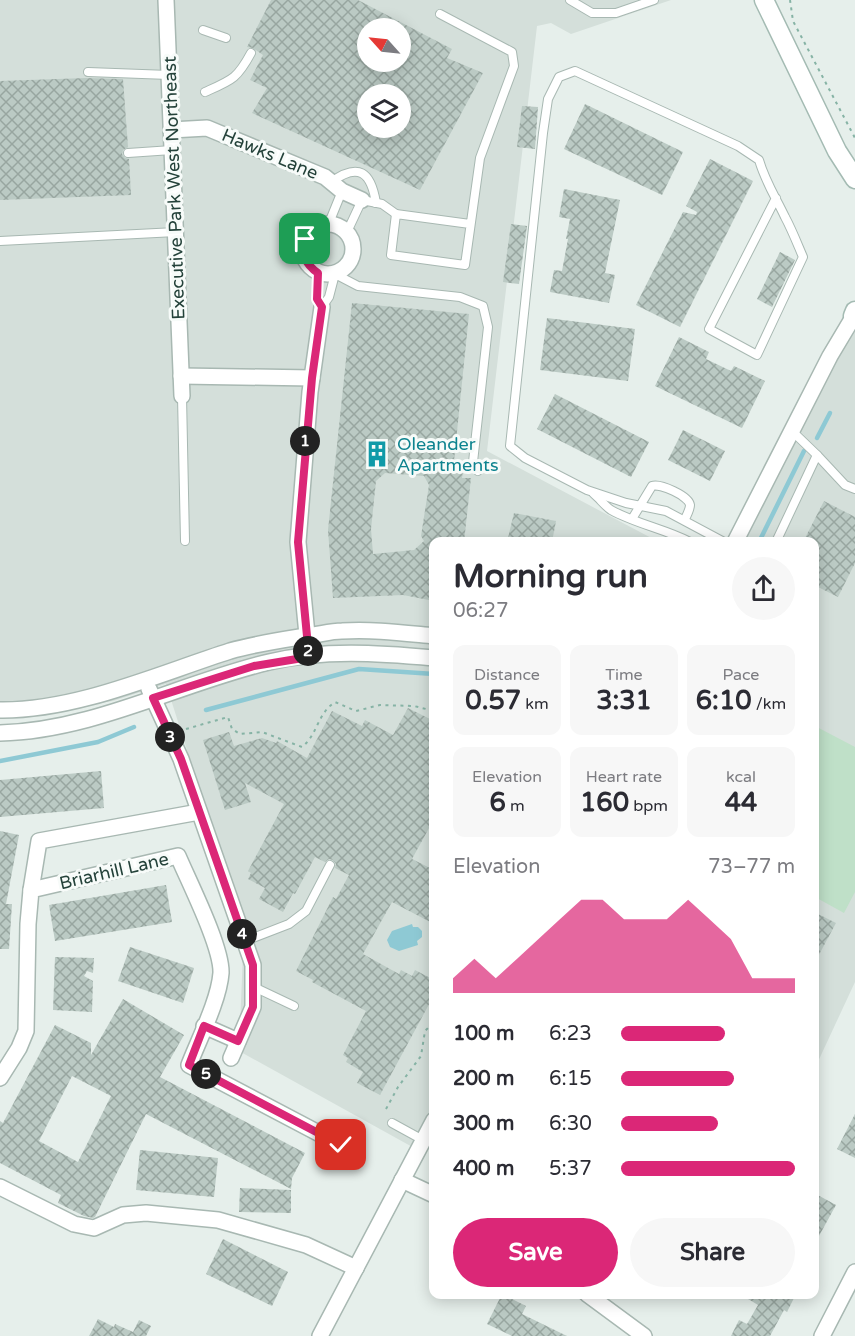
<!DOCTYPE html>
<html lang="en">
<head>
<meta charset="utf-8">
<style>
	:root { --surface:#fff; --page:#f7f7f7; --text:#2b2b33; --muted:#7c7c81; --accent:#db2777 }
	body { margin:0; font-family:"Varela Round",sans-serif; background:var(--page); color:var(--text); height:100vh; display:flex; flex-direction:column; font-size:22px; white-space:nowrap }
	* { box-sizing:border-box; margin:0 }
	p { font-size:20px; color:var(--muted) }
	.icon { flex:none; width:33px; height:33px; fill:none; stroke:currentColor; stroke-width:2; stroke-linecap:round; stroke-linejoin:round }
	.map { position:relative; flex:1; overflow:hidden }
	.sheet { position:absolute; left:429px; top:537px; width:390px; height:762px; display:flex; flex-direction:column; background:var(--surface); border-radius:12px; box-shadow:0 3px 15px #0003 }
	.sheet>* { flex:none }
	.needle { width:39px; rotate:297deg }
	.fabs { position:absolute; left:357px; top:18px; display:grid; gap:12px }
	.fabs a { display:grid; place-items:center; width:54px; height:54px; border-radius:50%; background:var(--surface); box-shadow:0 3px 15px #0003; font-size:30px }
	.pin { position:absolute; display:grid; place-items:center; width:51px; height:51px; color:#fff; margin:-26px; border-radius:12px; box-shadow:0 3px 9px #0006 }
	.km { position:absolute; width:30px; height:30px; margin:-15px; border-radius:50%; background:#222; color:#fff; font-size:16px; line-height:30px; text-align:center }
	.round { display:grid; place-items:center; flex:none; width:63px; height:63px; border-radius:32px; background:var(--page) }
	.overview { display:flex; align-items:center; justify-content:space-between; height:102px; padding:0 24px }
	h1 { font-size:33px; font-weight:800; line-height:45px }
	.stats { display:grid; grid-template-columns:repeat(3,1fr); gap:9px; height:102px; padding:6px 24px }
	.stats div { display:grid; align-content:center; border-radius:12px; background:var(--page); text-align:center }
	.stats b { font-size:26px; font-weight:800 }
	.stats small { font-size:16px; font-weight:400 }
	.stats p { font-size:16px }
	.chart { height:168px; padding:12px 24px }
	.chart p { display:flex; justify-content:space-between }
	.chart svg { width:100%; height:108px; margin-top:6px; fill:var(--accent); opacity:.7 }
	.action { display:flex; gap:12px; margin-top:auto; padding:12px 24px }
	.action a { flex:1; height:69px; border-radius:36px; background:var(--accent); color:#fff; font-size:24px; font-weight:800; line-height:69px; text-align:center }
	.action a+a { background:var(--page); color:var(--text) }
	ul { padding:0 24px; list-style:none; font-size:20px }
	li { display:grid; grid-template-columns:96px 72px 1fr; align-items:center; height:45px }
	li i { height:15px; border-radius:8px; background:var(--accent) }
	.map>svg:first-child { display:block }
</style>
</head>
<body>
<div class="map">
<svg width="855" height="1336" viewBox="0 0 855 1336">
	<defs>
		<pattern id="building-cross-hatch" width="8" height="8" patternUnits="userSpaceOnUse" patternTransform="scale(1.5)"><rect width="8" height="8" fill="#bbcac4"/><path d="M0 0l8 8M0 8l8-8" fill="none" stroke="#98a6a0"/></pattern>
	</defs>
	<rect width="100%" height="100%" fill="#e6efeb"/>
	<!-- built -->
	<g fill="#d4dfda" fill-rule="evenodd">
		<path d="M0,0H671L571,34L551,23L537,26L487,451L657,541L434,542V1127L416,1149L239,1051L244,929L166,684L113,701L0,719ZM368,28H400V62H368ZM368,94H400V128H368Z"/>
		<path d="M855,301V982L815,1068L814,542H735Z"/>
	</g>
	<!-- green -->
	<path fill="#bfe0c8" d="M815,726L855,747V892L844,913L815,897Z"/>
	<!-- water -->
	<path fill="#8ec9d4" d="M412,924L413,927H418L422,931V937L417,941L418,945L399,951L390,947L387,940L392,931Z"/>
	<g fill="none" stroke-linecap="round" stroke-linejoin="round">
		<!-- stream -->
		<g stroke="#8ec9d4" stroke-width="4.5">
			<path d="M817,438L830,413"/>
			<path d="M759,542L804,451"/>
			<path d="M206,710L359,669L434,674"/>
			<path d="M0,761L98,742L134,727"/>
		</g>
	</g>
	<!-- building -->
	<g fill="url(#building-cross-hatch)" fill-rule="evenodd">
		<path d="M271,0H358L452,49L447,58L483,73L420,190L252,113L267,88L250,80L263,55L253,48L247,47ZM368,28H400V62H368ZM368,94H400V128H368Z"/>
		<path d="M86,78L123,79L128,147L123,150L122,154L125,158L129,159L131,195L0,200V81Z"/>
		<path d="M585,104L683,152L662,195L564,149Z"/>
		<path d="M522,106L538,107L535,149L517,147Z"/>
		<path d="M710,159L753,181L680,327L636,305L683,212L696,215L697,212L686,206Z"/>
		<path d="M564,189L620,200L605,273L615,275L609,303L550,292L554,270L562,271L568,239H566L570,219L559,217Z"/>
		<path d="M511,224L527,226L519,284L503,282Z"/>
		<path d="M780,252L795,260L772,307L757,299Z"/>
		<path d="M352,303L469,314L454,461L464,462L462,478H471L464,542H434V601L403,595L333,598L328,530ZM385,473L424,476L429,485L421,536L424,541L414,550L373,554L371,529L376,481Z"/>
		<path d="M547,318L635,329L628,381L540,370Z"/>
		<path d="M679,337L709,352L706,359L731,371L734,366L765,381L742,428L655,386Z"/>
		<path d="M555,394L649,442L631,477L537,429Z"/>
		<path d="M683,430L725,451L710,481L668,460Z"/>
		<path d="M824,501L855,517V563L838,597L814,585V542H803Z"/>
		<path d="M514,513L556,521L552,542H507Z"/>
		<path d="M408,708L434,721V819L412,859L434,870V924L392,902L363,954L399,974L401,970L412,976L415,970L434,980V995L380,1095L357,1083L363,1072L346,1062L348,1058L343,1055L366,1011L312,982L313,980L296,971L333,897L336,899L349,875L335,868L336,864L333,860L329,859L325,862L315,857L295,894L293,893L283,912L259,899L265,888L248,879L251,873L248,871L284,804L245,783L251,802L225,810L203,740L229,732L234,746L262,738L276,743L277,741L307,758L332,711L362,726L365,720L393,735Z"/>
		<path d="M101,771L104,808L0,817V780Z"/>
		<path d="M0,831L19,835L6,904H12L9,949H0Z"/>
		<path d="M166,885L172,922L55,941L49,905Z"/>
		<path d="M814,912L836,923L814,964Z"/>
		<path d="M130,947L194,968L183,1003L118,981Z"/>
		<path d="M55,957L94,958L93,973L87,971L84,976L93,981L92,1012L53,1010Z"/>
		<path d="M123,999L184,1035L160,1077L305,1153L292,1178L291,1189L146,1114L95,1217L93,1218L84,1216L58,1203L61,1195L0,1163V1121L3,1123L55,1025L91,1043V1055ZM72,1076L111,1096L78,1162L39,1141Z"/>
		<path d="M855,1114V1158L837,1149Z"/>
		<path d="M140,1150L218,1158L214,1197L136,1190Z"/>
		<path d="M240,1188L291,1190V1213L239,1212Z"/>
		<path d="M814,1193L836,1205L814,1245Z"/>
		<path d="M223,1239L288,1272L272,1306L206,1274Z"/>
		<path d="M502,1294L526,1306L522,1314L567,1336H512L487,1324Z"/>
		<path d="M740,1294H796L787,1312L784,1310L770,1336H731L739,1320L747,1324L758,1305Z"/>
		<path d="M98,1319L114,1327L115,1324L133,1332L139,1320L151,1326L146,1336H89Z"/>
	</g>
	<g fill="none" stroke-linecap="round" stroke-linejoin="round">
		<!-- service casing -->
		<g stroke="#a8b8b2" stroke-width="10">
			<g id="service">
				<path d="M570,0L592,13H616L654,0"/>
				<path d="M440,14L512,52L514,66L480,158L465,265L391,255L396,214L470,224"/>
				<path d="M203,30L226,38"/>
				<path d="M88,72L169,75"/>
				<path d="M205,92C232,80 237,79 251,53"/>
				<path d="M128,153L172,150"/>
				<path d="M331,182C359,162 371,172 376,203"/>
				<path d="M329,223L342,191"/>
				<path d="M347,232L362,200L382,204L396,214"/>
				<path d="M0,241L176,232"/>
				<path d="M318,273L317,299L322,307L329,297L335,274L358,286L460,297L483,306L488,327L473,462L478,471"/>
				<path d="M182,396L185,541"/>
				<path d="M817,455L845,485L855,489"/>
				<path d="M594,494C600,499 605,506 611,510C636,524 665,529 690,542"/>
				<path d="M632,519L652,486C660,483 689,496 690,505C690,509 687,515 685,519"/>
				<path d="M724,542L666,511L626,503L587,490L525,458L510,446L543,133L548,99L559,77L575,71L738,146L759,160C765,181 776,198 785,217C792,230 797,243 803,257L757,355L709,329L776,198"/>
				<path d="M776,542L817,455L792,431"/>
				<path d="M245,941L289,924L306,911L330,865"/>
				<path d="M254,987L294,1006"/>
				<path d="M392,1123L423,1140"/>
			</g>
		</g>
		<!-- minor casing -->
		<g stroke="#a8b8b2" stroke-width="18">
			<g id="minor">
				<path d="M166,0L182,396"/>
				<path d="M171,130L207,128L325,177L342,191L362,200"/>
				<circle cx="328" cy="249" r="25"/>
				<path d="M181,376L312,378"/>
				<path d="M735,542L830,356L855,314"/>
				<path d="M308,645L298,542L310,392L322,307"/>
				<path d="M149,689L181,759L253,965V1007L231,1058"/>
				<path d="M0,710C76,711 158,674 230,651C254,644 281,640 306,636C318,635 330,631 342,631C373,629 403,633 434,636"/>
				<path d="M0,733C93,731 180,683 269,662C323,649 379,653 434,658"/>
				<path d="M31,890L39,841L199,812"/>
				<path d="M204,1026L238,1041"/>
				<path d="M0,1078L19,1048L26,1031L28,924L31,890L178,856C189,882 222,947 221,973C219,1000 199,1039 189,1065L341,1145"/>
				<path d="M402,1180L434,1195"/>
				<path d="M0,1187L74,1224L94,1228L123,1215L146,1213L218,1220L306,1245L356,1268"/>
				<path d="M587,1294L644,1336"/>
				<path d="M320,1336L434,1120"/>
				<path d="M822,1336L855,1272"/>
			</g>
		</g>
		<!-- secondary casing -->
		<g stroke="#a4bbb3" stroke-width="21">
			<g id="secondary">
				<path d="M764,0L837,151L855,179"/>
				<path d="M853,316L855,311"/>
			</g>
		</g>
		<!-- path -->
		<g stroke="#86b3a5" stroke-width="2" stroke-dasharray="3 4.5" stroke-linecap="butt">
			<path d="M790,0L793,21L855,138"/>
			<path d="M186,729L228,717L232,729L240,734L262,732L302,747C318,734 317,714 335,702L356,711L380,705L414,706L434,711"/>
			<path d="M386,1109L398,1087L421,1056L425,1031L434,1022"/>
		</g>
		<!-- service -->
		<use href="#service" stroke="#fff" stroke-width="8"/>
		<!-- minor -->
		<use href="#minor" stroke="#fff" stroke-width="15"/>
		<!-- secondary -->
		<use href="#secondary" stroke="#fff" stroke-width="18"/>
	</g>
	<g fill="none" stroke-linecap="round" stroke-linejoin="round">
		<!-- route casing -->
		<g stroke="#fff" stroke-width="12">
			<path id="route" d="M305,239C301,254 305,264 318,273L317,299L322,307L312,378L298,542L309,657L254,666L153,698L181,759L253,965V1007L238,1041L204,1026L189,1065L341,1145"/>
		</g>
		<!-- route -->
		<use href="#route" stroke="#db2777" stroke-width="8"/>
	</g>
	<!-- icons -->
	<defs>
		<g id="building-bare" transform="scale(2.07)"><path d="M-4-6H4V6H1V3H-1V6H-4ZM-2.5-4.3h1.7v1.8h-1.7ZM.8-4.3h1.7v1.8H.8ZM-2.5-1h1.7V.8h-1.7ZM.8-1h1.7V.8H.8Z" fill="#0f9aa8" stroke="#f7fbf9" stroke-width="2.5" paint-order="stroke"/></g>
	</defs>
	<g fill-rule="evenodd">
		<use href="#building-bare" x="377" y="454"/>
	</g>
	<g text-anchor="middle" stroke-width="6" stroke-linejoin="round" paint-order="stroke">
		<!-- street labels -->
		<g font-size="18" fill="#24423a" stroke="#f7fbf9">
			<text transform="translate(270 154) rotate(23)" y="6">Hawks Lane</text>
			<text transform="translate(174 188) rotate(-92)" y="6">Executive Park West Northeast</text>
			<text transform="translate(114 871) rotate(-13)" y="6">Briarhill Lane</text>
		</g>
		<!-- culture labels -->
		<g font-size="18" fill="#0d838f" stroke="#f7fbf9" text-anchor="start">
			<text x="397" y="450">Oleander<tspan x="397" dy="21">Apartments</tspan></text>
		</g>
	</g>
</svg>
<div class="fabs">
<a><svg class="needle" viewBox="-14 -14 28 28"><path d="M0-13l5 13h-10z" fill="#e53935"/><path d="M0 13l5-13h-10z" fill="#7c7c81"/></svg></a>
<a><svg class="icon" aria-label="layers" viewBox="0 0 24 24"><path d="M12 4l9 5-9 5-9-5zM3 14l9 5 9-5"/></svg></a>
</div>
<div class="pin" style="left:305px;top:239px;background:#1e9e55"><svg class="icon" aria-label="arrive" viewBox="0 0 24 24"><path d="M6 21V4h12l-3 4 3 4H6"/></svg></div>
<div class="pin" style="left:341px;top:1145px;background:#d93025"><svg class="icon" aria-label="check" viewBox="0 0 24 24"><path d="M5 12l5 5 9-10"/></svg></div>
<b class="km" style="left:305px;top:441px">1</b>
<b class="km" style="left:308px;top:651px">2</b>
<b class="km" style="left:170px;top:737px">3</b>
<b class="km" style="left:242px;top:934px">4</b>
<b class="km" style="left:206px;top:1074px">5</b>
<section class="sheet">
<div class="overview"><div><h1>Morning run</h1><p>06:27</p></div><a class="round"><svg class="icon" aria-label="share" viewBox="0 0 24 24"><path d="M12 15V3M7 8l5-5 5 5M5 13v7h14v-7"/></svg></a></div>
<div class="stats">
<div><p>Distance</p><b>0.57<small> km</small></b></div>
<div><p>Time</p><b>3:31</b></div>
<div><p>Pace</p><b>6:10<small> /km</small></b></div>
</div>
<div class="stats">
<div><p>Elevation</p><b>6<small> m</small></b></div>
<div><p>Heart rate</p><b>160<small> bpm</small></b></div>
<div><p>kcal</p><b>44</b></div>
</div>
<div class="chart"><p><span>Elevation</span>73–77 m</p>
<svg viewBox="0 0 160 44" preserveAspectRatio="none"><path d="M0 44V38L10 30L20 38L30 30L40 22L50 14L60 6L70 6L80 14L90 14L100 14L110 6L120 14L130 22L140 38L150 38L160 38V44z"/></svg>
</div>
<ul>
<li><b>100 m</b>6:23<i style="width:60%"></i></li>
<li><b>200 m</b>6:15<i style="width:65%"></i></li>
<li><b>300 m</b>6:30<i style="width:56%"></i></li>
<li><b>400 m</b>5:37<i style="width:100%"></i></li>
</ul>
<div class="action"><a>Save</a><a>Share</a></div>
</section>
</div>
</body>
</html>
